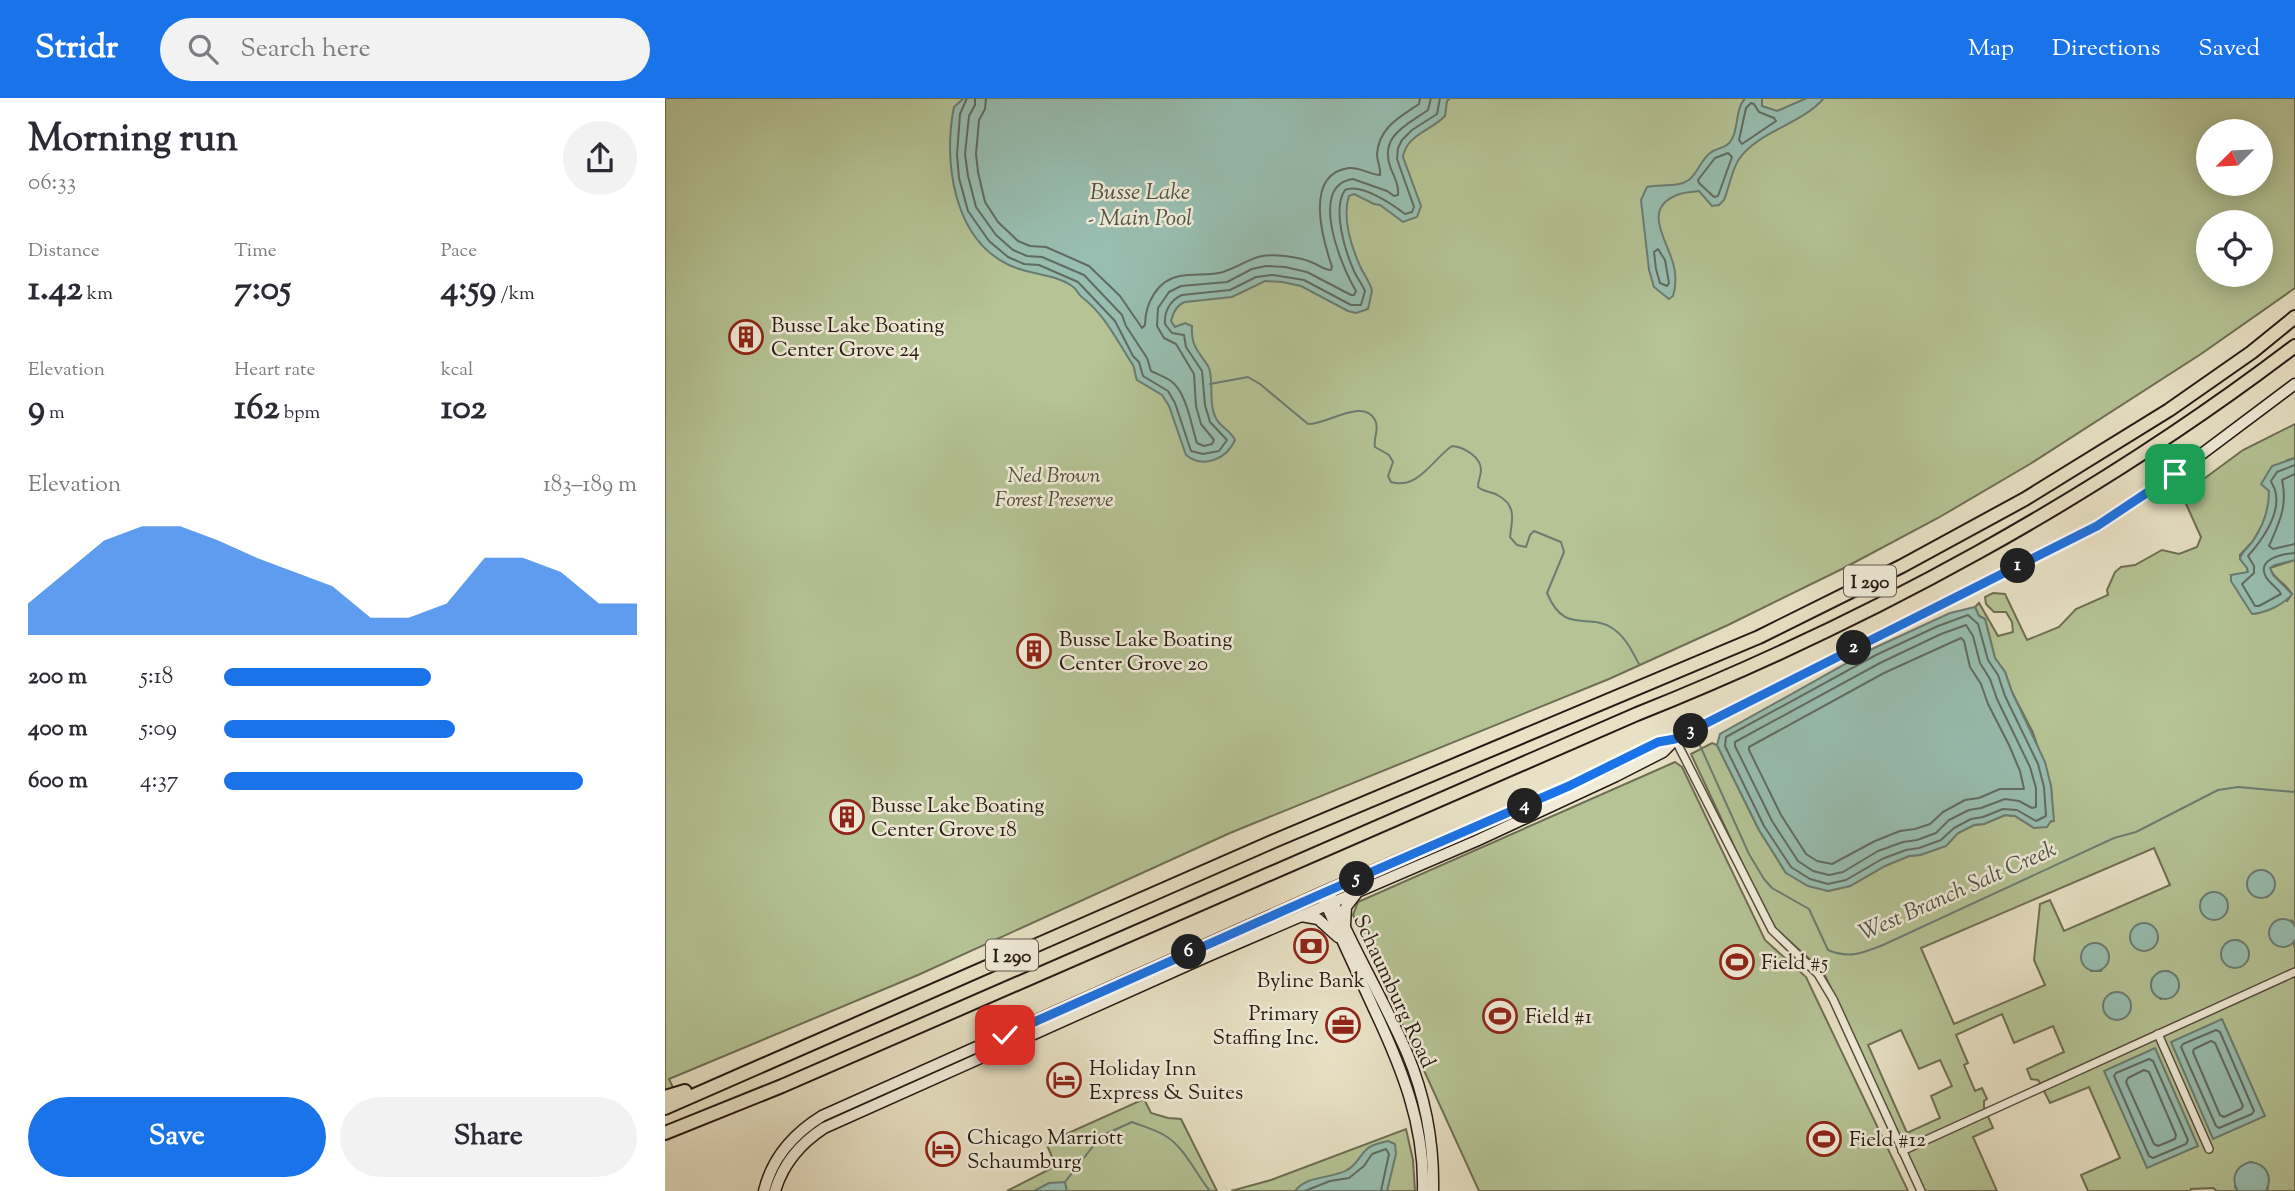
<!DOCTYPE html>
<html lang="en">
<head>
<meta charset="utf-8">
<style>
	:root { --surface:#fff; --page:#f2f2f3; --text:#2b2b33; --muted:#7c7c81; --accent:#1a73e8 }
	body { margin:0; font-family:"Sorts Mill Goudy",serif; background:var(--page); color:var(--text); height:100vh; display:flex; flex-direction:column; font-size:26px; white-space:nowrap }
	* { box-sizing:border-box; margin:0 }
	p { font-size:23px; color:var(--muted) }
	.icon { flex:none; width:38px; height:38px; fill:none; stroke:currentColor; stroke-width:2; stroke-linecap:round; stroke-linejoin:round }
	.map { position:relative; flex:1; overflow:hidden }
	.drawer { display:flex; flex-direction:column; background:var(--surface); width:665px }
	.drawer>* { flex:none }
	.needle { width:46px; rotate:246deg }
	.buttons { position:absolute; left:1531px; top:21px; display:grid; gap:14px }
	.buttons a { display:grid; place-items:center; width:77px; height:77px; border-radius:50%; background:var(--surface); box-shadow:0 4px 18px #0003; font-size:35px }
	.pin { position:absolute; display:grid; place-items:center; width:60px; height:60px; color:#fff; margin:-30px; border-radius:14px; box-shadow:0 4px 10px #0006 }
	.km { position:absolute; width:35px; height:35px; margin:-18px; border-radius:50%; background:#222; color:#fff; font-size:19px; line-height:35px; text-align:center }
	.round { display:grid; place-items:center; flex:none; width:74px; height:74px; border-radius:37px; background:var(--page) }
	.head { display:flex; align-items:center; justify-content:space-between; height:119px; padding:0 28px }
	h1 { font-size:38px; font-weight:700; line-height:52px }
	.metrics { display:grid; grid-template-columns:repeat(3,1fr); gap:10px; height:119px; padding:7px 28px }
	.metrics div { display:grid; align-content:center }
	.metrics b { font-size:35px; font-weight:700 }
	.metrics small { font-size:19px; font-weight:400 }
	.metrics p { font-size:19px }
	.chart { height:196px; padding:14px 28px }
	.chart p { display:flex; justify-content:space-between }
	.chart svg { width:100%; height:126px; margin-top:7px; fill:var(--accent); opacity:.7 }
	.primary-button { display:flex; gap:14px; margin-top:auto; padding:14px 28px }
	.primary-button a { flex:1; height:80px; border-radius:42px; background:var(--accent); color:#fff; font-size:28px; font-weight:700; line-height:80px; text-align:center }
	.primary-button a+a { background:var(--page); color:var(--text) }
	ul { padding:0 28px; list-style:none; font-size:23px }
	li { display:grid; grid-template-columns:112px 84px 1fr; align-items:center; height:52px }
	li i { height:18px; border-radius:9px; background:var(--accent) }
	header { display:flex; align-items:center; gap:42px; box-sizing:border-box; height:98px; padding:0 35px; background:var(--accent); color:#fff }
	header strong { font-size:33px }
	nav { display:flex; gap:38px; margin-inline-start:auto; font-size:24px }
	.search { width:490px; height:63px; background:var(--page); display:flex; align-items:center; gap:18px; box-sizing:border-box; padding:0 24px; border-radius:38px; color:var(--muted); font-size:26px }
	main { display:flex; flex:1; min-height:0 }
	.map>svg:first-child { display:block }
</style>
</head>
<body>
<header>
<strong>Stridr</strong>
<div class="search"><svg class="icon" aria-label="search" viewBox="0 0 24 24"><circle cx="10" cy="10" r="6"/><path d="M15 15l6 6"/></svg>Search here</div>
<nav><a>Map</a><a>Directions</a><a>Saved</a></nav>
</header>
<main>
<section class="drawer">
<div class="head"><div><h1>Morning run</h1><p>06:33</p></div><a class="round"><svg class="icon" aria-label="share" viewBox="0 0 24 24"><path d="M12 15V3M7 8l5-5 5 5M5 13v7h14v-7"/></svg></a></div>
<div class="metrics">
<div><p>Distance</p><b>1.42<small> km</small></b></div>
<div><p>Time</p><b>7:05</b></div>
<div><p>Pace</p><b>4:59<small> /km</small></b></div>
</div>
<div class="metrics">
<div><p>Elevation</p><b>9<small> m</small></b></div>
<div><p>Heart rate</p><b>162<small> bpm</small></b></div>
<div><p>kcal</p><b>102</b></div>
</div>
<div class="chart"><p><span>Elevation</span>183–189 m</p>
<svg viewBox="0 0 160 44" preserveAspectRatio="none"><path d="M0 44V33L10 22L20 11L30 6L40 6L50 11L60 17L70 22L80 27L90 38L100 38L110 33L120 17L130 17L140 22L150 33L160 33V44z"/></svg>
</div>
<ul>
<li><b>200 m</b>5:18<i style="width:50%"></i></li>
<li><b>400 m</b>5:09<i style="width:56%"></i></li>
<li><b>600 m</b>4:37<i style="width:87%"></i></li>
</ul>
<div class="primary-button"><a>Save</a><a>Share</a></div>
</section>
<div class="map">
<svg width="1630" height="1093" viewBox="0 0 1630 1093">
	<rect width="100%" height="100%" fill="#e8e1c5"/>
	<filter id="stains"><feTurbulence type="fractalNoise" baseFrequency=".00286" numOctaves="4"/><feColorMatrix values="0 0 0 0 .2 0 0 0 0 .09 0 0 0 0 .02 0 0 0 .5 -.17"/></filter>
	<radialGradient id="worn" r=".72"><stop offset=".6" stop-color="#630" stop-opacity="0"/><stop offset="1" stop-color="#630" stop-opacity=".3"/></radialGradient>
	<!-- green -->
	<g fill="#b5c395" stroke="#6e6e54" stroke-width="2" fill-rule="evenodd">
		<path d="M0,0H1630V190L1536,256L1365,366L1273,420L1179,470L1063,527L944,581L565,735L253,877L4,981L11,996L0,999ZM1544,33H1596V86H1544ZM1544,124H1596V177H1544Z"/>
		<path d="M1630,326V360L1622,362L1604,393V405L1599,424L1588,443L1575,457V461L1582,470L1583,475L1567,477L1622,503L1627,496C1621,485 1609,482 1605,470L1630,462V826L1627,823L1629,846L1630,844V1093H1601L1603,1090L1597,1068L1586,1064L1570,1089L1573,1093H1552L1548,1090L1526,1091L1525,1093H1423L1416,1077L1455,1060L1424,989L1385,1005L1375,985L1373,982L1366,981L1362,971L1399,954L1388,928L1349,945L1337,916L1291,937L1303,965L1299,967L1310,993L1317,990L1322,1001L1319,1003V1009L1328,1030L1308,1039L1332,1093H1259L1158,873L1111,831L1098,810L1026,656L1047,645L1052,647L1094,732L1121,775L1163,793L1185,788L1220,768L1244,758L1255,757L1281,748L1293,735L1309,727L1319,726L1340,717L1350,718L1369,730L1388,723L1386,688L1368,635L1347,594L1340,574L1330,560L1320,521L1314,518L1310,509L1314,505L1333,538L1348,534L1347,524L1341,514H1329L1321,506L1320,499L1328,495L1340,496L1362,542L1394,529L1411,511L1443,497L1442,492L1450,474L1456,469L1470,467L1497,452L1514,456L1532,449L1536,439L1517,397L1578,352ZM1489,750L1505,787L1399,833L1385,802L1375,806L1369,862L1380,887L1289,926L1256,850ZM1599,773L1606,777L1608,793L1602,799L1585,794C1582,787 1582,782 1587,776ZM1542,796L1562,802V812L1536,802ZM1474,826L1493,840L1489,849L1469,848C1464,840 1465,831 1474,826ZM1573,842L1584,854L1582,863L1576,868C1567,870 1561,867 1557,859L1565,843ZM1429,845L1441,850L1444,858L1436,873H1426L1420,849ZM1503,873L1511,878L1496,901C1488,897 1485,890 1487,881ZM1236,932L1254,971L1275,962L1287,988L1266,998L1275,1020L1242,1035L1203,947Z"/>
		<path d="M1010,664L1017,669L1100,842L1141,879L1243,1093H814L688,817L693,804Z"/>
		<path d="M479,1001L486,1015L503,1020L516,1021L552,1093H342L391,1068L381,1045Z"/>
		<path d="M741,1031L748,1062L750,1093H566L606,1082Z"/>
	</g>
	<!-- water -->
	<g fill="#98beb1" stroke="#6b7c72" stroke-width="2">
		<path d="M299,0H786L782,3L780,18C767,32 741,37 738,59L756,108L752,119L738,124L715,107L709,106L689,96L684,98C677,119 686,148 695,168C699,177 705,184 707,193L703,211L691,215L683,213L636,188L617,184L600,183L567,199L520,204C511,207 508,215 506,223L510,229L520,225L527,228C526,249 533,252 543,268C550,279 542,307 552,322C557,330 566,333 570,342C562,361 538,371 521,357L504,308L497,297L472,282C470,278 470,271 468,267C452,243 441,218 418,200C413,197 412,191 407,188C389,175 362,177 342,166C288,139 278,62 289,9Z"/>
		<path d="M1080,0H1097V8L1112,13L1142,0H1159C1136,27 1095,32 1074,61C1067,71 1064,90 1059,102L1054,107L1047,108L1034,93C1027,94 1018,94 1012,97C979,110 999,138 1006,159C1011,172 1012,185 1008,198L1004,201L989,189L984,172L976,102L982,89C995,86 1014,90 1025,81C1033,74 1036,62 1045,55C1052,49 1062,51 1067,41C1074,28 1070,12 1080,0Z"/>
		<path d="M1630,360V462L1610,467L1605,470L1608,477L1627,496C1619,507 1600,515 1587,516L1566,483V477L1583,474L1582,470L1575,461C1577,453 1583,450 1588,443C1598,428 1604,411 1604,393L1596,386L1607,368Z"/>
		<path d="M1310,509L1314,518L1320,521L1330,560L1340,574L1347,594L1380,664L1386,688L1389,723H1386L1382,729L1369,730L1350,718L1340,717L1319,726L1309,727L1293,735L1281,748L1255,757L1244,758L1220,768L1185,788L1163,793L1143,788L1121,775L1094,732L1052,647L1055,636L1207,551L1285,515Z"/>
		<circle cx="1596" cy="786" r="14"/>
		<circle cx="1549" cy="808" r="14"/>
		<circle cx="1618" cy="835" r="14"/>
		<circle cx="1479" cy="839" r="14"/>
		<circle cx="1570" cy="856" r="14"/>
		<circle cx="1430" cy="859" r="14"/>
		<circle cx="1500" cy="887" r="14"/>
		<circle cx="1452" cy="908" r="14"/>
		<path d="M1557,921L1600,1018L1548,1041L1506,944Z"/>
		<path d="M1490,950L1533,1048L1482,1070L1439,973Z"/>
		<path d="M723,1043L730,1046L731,1056L722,1093H630C642,1077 666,1081 682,1072C692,1067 694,1058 702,1051C707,1046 716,1045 723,1043Z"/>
		<path d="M1585,1064C1602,1066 1608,1079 1601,1093H1573C1565,1080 1571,1068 1585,1064Z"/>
		<path d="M400,1084L402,1093H369L384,1085Z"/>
	</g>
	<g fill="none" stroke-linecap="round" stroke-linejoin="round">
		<!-- shore -->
		<g stroke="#606c62" stroke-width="2">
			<path d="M302,0L295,16L292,57L294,80L303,113L324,143L343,159L359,166L374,167L413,184L450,223L468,258L474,264L478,278L503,293L510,305L526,353L538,356L554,353L562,342L545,324L540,307L537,273L521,249L519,237L507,235L500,226C499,214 505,202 517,197L565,192L591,179L608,177L639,182L686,207H696L700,193C697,186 692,180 689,173C680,153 667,111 680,92C696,85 727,106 740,116L747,114L749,109L732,61L733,50L737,42L747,32L772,16L775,0"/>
			<path d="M310,0V7L304,18L300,56L303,78L311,109L331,137L348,152L362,158L377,159L419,177L457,217L461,228L482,260L486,273C492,276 500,279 506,283C522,295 526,327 532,345L539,348L547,346L549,342L536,326L531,308L529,276L511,246L499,240L492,228L493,210L504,194L516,188L562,184L587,171L601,168L620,169L642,174L686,197H689L691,193C677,170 642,87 688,81L722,93L729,98L733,97C734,88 730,80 726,71C713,38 742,27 763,12L766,0"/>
			<path d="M321,0L320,11L314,22L311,56L313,74L320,104L333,124L353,143L365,148L381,149L424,168L455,198L477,230L480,227C480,206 492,182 515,178C529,175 544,178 558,174C585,165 587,154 620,158C628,159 639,161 646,164C654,167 659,172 666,172L667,169C658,142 638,76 684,70C696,69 705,77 715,77C716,70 712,63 712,56C714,29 735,19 754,6L755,0"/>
			<path d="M1086,5L1089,6L1094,14L1109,20L1111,23L1077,46L1074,42L1081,10Z"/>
			<path d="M1063,55L1067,59L1053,98L1049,99L1034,85L1033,82L1050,60Z"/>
			<path d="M993,151L1000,162L1004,185L1002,188L995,185L991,171L989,154Z"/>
			<path d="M1630,367L1612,374L1606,383C1607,386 1609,389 1610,392C1617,416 1597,442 1583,458L1589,468V475L1577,486L1590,508H1594L1616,496C1613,490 1605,486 1601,479C1591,461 1617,456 1630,455"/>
			<path d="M1630,376L1617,382C1623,408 1614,425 1604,448L1608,451L1630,446"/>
			<path d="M1303,517L1313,526L1323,562L1333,577L1340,598L1373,666L1379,689L1381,718L1371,723L1352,712L1338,711L1318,719L1306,721L1289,730L1276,742L1254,750L1241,752L1217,761L1181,782L1163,786L1145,781L1126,769L1099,728L1060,648L1061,639L1211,557L1273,528Z"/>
			<path d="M1301,527L1308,538L1315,565L1325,581L1332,601L1365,669L1371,690V709L1367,710L1354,703L1340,701L1316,710L1304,712L1284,722L1271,735L1252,742L1238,744L1213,753L1178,774L1164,777L1148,773L1133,763L1107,723L1070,648V644L1215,565L1276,536Z"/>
			<path d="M1296,540L1299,543L1305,569L1316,586L1323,606L1344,647L1355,673L1359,691H1335L1314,700L1300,702L1278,714L1265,726L1250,731L1235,733L1210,743L1167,766L1152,763L1141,756L1116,717L1084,652V649L1219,575Z"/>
			<path d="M1551,932L1555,934L1589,1013L1587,1016L1554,1030L1551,1028L1516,949L1518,946Z"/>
			<path d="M1546,943L1550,945L1578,1008L1576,1011L1559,1019L1555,1017L1528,954L1529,951Z"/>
			<path d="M1484,961L1488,963L1523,1042L1521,1046L1488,1060L1484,1058L1449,978L1451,975Z"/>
			<path d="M1479,972L1484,974L1511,1037L1510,1041L1493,1048L1489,1046L1461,984L1463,980Z"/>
			<path d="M640,1093L665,1083L684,1080L699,1068L707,1056L721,1051L724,1056L716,1093"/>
		</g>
		<!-- stream -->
		<g stroke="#6b7c72" stroke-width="2">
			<path d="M545,286L583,279L595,286L643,326C661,327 699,299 710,322C715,331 708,339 710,349L724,357L728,364L723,378L726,384C753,392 768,361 787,348C799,349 816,359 816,372C816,378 813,382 813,389C820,395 827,393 834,398C852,408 847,423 845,439L852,447L861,449L865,437L869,433L896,444L899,454L882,495C900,538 922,514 947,530C960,538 967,553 974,566"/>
			<path d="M1033,643L1084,756L1099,781L1107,790L1144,811L1163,852C1184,861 1198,855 1218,847L1449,740L1471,734L1553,692L1573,689L1630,694"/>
			<path d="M400,1084L436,1038L467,1024C477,1028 489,1031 499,1037C520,1049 530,1075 545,1093"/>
		</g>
		<!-- street casing -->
		<g stroke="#574c40" stroke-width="10">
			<g id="street">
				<path d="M1010,641L1107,832L1153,876L1168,901L1256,1093"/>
				<path d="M1493,936L1544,1051"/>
				<path d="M1237,1053L1630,874"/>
			</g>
		</g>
		<!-- secondary casing -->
		<g stroke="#271a14" stroke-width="13">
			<g id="secondary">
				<path d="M666,799C689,853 719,902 742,955C760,998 769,1047 768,1093"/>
				<path d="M659,802C675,838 692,874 708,909C736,968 760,1027 758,1093"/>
				<path d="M636,818L653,821L673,839"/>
				<path d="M680,827L681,809L691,796"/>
				<path d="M99,1093C107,1060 128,1036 157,1018L656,795L907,687L993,644L1010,641L1432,428L1510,376L1630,286"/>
				<path d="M110,1093C118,1066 136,1045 159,1030L541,859L811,743L951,678L998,654L1010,642"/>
			</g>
		</g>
		<!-- highway casing -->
		<g stroke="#271a14" stroke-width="16">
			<g id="highway">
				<path d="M0,999L20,993"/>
				<path d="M0,1010L609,743L1094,539L1237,468L1360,401L1504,312L1587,254L1630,219"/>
				<path d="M0,1035L117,988L972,616C1203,524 1432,399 1630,248"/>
			</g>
		</g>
		<!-- street -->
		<use href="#street" stroke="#f0ecd9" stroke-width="7"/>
		<!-- secondary -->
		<use href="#secondary" stroke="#f0ecd9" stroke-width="10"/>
		<!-- highway -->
		<use href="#highway" stroke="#e8e1c5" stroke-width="12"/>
	</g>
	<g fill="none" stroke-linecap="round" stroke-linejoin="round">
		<!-- route casing -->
		<g stroke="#fff" stroke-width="14">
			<path id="route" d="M340,937L656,796L906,687L993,644L1010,641L1432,428L1510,376"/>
		</g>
		<!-- route -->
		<use href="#route" stroke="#1a73e8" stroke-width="9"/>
	</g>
	<!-- icons -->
	<defs>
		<g id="building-ring" transform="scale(1.75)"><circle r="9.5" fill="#f0ecd9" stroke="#8f2418" stroke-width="1.5"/><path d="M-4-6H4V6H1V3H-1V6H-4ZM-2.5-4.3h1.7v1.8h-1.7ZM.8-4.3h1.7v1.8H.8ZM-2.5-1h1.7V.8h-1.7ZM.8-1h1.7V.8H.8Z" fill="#8f2418"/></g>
		<g id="bank-ring" transform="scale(1.75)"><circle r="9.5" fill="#f0ecd9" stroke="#8f2418" stroke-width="1.5"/><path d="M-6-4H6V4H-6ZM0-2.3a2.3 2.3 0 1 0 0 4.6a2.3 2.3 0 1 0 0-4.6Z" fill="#8f2418"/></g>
		<g id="stadium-ring" transform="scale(1.75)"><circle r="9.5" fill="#f0ecd9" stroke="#8f2418" stroke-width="1.5"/><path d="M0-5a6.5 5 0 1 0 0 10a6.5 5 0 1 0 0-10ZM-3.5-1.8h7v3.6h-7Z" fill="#8f2418"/></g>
		<g id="office-ring" transform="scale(1.75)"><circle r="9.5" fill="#f0ecd9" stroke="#8f2418" stroke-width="1.5"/><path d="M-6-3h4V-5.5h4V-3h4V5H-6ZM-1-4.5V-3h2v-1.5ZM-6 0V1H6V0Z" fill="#8f2418"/></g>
		<g id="hotel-ring" transform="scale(1.75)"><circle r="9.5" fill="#f0ecd9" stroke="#8f2418" stroke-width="1.5"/><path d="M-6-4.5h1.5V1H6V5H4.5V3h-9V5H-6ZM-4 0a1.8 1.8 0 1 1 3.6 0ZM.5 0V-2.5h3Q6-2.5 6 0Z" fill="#8f2418"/></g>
	</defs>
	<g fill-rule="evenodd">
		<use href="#building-ring" x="81" y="239"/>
		<use href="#building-ring" x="369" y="553"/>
		<use href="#building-ring" x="182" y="719"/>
		<use href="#bank-ring" x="646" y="848"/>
		<use href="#stadium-ring" x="1072" y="864"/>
		<use href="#stadium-ring" x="835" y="918"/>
		<use href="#office-ring" x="678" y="927"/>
		<use href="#hotel-ring" x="399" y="982"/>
		<use href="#stadium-ring" x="1159" y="1041"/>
		<use href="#hotel-ring" x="278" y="1051"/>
	</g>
	<g text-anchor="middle" stroke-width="5" stroke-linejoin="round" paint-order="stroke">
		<!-- shield labels -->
		<g fill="#f0ecd9" stroke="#63594f" stroke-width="2">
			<rect x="1179" y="467.5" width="52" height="31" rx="5"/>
			<rect x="321" y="841.5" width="52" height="31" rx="5"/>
		</g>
		<g font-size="19" font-weight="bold" fill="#271a14">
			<text x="1205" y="490">I 290</text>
			<text x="347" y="864">I 290</text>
		</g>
		<!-- poi labels -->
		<g font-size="21" fill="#271a14" stroke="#f0ecd9" text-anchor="start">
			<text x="106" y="234">Busse Lake Boating<tspan x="106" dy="24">Center Grove 24</tspan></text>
			<text x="394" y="548">Busse Lake Boating<tspan x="394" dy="24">Center Grove 20</tspan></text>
			<text x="206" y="714">Busse Lake Boating<tspan x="206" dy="24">Center Grove 18</tspan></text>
			<text x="1096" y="871">Field #5</text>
			<text x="646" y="889" text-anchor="middle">Byline Bank</text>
			<text x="654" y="922" text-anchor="end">Primary<tspan x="654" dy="24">Staffing Inc.</tspan></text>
			<text x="860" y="925">Field #1</text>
			<text x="424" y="977">Holiday Inn<tspan x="424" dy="24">Express &amp; Suites</tspan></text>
			<text x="302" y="1046">Chicago Marriott<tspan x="302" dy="24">Schaumburg</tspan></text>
			<text x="1184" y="1048">Field #12</text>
		</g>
		<!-- park labels -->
		<g font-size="21" font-style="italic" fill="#524d3b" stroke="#f0ecd9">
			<text x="389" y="384">Ned Brown<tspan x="389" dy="24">Forest Preserve</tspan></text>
		</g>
		<!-- street labels -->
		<g font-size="21" fill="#271a14" stroke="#f0ecd9">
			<text transform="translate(730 893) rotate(65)" y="7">Schaumburg Road</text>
		</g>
		<!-- water labels -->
		<g font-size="23" font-style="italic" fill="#4f534b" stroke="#f0ecd9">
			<text x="475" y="101">Busse Lake<tspan x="475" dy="26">- Main Pool</tspan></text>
			<text transform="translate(1292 792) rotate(-24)" y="8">West Branch Salt Creek</text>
		</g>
	</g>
	<rect width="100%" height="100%" filter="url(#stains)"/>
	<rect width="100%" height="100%" fill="url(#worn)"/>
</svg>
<div class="buttons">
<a><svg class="needle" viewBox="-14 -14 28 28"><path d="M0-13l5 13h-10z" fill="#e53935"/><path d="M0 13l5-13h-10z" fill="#7c7c81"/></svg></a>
<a><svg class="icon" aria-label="locate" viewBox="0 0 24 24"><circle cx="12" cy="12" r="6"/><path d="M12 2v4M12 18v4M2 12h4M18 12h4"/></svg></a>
</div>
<div class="pin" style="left:1510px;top:376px;background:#1e9e55"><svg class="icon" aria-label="arrive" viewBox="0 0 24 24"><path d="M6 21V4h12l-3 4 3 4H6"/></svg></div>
<div class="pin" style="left:340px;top:937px;background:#d93025"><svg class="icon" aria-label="check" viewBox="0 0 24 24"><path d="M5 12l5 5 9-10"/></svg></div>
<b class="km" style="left:1353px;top:468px">1</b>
<b class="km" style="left:1189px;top:550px">2</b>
<b class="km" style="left:1026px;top:633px">3</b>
<b class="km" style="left:860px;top:708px">4</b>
<b class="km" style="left:692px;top:781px">5</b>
<b class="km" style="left:524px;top:854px">6</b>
</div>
</main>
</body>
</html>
